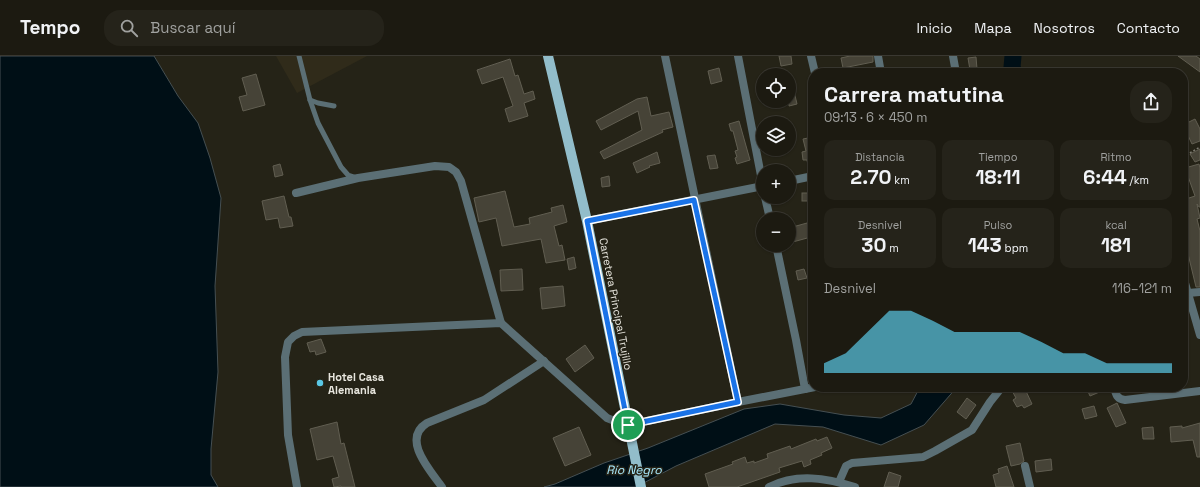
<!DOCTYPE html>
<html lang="es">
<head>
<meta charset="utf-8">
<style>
	:root { --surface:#1c1a11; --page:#25231a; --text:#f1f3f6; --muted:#a0a19f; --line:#3a3831; --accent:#5ac8e6 }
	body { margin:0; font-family:"Space Grotesk",sans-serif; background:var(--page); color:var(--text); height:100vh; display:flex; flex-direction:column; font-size:15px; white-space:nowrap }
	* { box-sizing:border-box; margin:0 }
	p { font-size:13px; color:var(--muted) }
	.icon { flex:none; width:22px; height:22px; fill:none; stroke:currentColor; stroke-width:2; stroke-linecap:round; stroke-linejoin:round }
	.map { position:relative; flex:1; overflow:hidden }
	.side { position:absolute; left:808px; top:12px; width:380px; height:324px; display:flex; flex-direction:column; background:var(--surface); border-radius:16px; box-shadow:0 1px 3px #0004,0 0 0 1px var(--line) }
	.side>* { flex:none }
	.fabs { position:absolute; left:756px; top:12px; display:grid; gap:8px }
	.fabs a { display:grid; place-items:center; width:40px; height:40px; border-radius:50%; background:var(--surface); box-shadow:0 1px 3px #0004,0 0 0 1px var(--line); font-size:20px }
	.pin { position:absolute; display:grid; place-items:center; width:34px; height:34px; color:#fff; margin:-17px; border:2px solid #fff; border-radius:50%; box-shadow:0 1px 4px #0007 }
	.round { display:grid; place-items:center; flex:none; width:42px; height:42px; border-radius:16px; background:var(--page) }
	.overview { display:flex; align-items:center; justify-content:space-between; height:68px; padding:0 16px }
	h1 { font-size:22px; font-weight:800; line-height:30px }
	.stats { display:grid; grid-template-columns:repeat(3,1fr); gap:6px; height:68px; padding:4px 16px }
	.stats div { display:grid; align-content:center; border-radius:10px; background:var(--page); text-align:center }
	.stats b { font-size:20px; font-weight:800 }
	.stats small { font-size:11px; font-weight:400 }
	.stats p { font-size:11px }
	.chart { height:112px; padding:8px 16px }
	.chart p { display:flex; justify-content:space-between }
	.chart svg { width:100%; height:72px; margin-top:4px; fill:var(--accent); opacity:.7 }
	header { display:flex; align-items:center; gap:24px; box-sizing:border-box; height:56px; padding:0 20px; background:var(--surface); border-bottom:1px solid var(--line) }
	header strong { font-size:19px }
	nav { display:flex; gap:22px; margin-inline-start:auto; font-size:14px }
	.search { width:280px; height:36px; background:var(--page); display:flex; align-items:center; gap:10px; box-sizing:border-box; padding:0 14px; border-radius:16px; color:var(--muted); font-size:15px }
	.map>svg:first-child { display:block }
</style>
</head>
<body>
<header>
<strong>Tempo</strong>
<div class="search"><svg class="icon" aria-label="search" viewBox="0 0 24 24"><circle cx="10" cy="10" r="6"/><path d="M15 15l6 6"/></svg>Buscar aquí</div>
<nav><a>Inicio</a><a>Mapa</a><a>Nosotros</a><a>Contacto</a></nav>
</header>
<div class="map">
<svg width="1200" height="431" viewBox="0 0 1200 431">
	<rect width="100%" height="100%" fill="#252317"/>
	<!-- built -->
	<path fill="#302b1a" d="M276,0H367L297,37Z"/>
	<!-- water -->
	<g fill="#000f16" stroke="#454f52">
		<path d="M0,0H154L178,40L198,67L210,102L221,142L215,230L218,316L211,393V419L218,431H0Z"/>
		<path d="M920,331H957L924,369L881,389L823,371L775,368L676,410L636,431H544L555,428L604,407L648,392L744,353L780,348L844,359L881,362L911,348Z"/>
	</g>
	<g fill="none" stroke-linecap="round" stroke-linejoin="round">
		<!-- river -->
		<path stroke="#000f16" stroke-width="17" d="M1013,0L1012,11L1014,17"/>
	</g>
	<!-- building -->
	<g fill="#464337" stroke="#615e51">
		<path d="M779,0H791L792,8L781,10Z"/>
		<path d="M850,0H873V6L843,12L841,2Z"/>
		<path d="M1178,0H1196L1200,3V16Z"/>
		<path d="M976,1L977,13L970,14L968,2Z"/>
		<path d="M510,3L515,20L518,19L524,38L533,35L535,43L524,47L528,60L509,66L505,53L513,50L503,21L482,28L477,14Z"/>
		<path d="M719,12L722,25L711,28L708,15Z"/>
		<path d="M256,18L265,49L243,55L239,41L247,39L242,22Z"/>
		<path d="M789,27H792L797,48L789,50Z"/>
		<path d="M647,41L651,60L669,56L673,71L662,74L663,76L604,103L600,96L642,74L638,55L601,74L596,65L637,43Z"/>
		<path d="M1195,63L1200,73V85L1192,88L1183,69Z"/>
		<path d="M739,65L750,104L737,108L735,102L737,101L735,95L738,94L733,75H731L729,68Z"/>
		<path d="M813,81V115H809L807,104H803L802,96L806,95L803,83Z"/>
		<path d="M1200,93V104L1195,106L1190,98Z"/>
		<path d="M657,96L660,107L649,110L650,111L637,117L633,107Z"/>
		<path d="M715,99L718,112L710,113L707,100Z"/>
		<path d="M280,108L283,119L275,121L273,110Z"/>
		<path d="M1199,108L1200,112V151H1199L1197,148L1200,162L1197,163L1200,175V231H1196L1183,177V144L1195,140L1185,112Z"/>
		<path d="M609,120L610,130L602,131L601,122Z"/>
		<path d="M505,135L514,171L530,168L529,162L552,156L551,152L563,149L567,166L554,170L559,190L562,189L565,204L546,207L541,183L502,190L496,162L479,166L474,142Z"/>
		<rect x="802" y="137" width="11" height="8"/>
		<path d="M284,140L289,161H291L293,170L280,172L278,162L266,164L262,145Z"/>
		<path d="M807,167L811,181L789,187V172Z"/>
		<path d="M574,201L576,212L569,214L567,203Z"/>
		<path d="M522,213L523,234L501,235L500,214Z"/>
		<path d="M804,213L807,222L798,224L796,215Z"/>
		<path d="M563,230L565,250L542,253L540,232Z"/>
		<path d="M321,283L326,296L316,299L315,295L310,296L307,287Z"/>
		<path d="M585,289L594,302L575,316L566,303Z"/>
		<path d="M1010,331H1024L1032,348L1024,352L1022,349L1017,351L1013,344L1016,342Z"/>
		<path d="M1086,331H1109V332L1090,340Z"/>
		<path d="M967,342L976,349L966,363L957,356Z"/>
		<path d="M1117,347L1126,367L1116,371L1107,352Z"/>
		<path d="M1094,350L1097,360L1085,363L1082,353Z"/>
		<path d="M337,366L341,388L344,387L355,431H341V430L334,431L332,423L339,421L333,400L317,404L310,373Z"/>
		<path d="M1200,367V401H1197L1193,384L1171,386L1170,371L1182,370V372Z"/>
		<path d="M579,371L591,399L565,410L553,382Z"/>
		<path d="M1153,371L1154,383H1143L1142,372Z"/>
		<path d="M827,381L832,392L821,397L822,399L810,404L811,408L804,411L802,405L779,412L780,416L737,431H709L705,418L733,408L732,406L745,401L747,407L754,405V407L768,402L767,398L790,390L791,393L816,383L817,385Z"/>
		<path d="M1020,387L1024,405L1020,408L1011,410L1006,390Z"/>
		<path d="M1051,403L1052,414L1036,416L1035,405Z"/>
		<path d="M1007,410L1014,431H996L993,419L999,417L998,413Z"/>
		<path d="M889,416L901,420L898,431H884Z"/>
	</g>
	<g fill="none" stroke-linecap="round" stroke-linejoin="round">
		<!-- path -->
		<path stroke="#7f7d73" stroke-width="1.5" stroke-dasharray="2 2" stroke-linecap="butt" d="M1183,101L1200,91"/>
		<!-- lane -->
		<g stroke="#5b6f75" stroke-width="5">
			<path d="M299,0L310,44L318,67L341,111L348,119L357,122"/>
			<path d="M310,44L318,47L334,50"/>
		</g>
		<!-- street -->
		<g stroke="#5b6f75" stroke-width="8">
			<path d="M665,0L738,346"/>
			<path d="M738,0L763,130"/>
			<path d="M811,0L815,17"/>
			<path d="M878,0L881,17"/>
			<path d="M953,0L956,17"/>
			<path d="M789,125L813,120"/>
			<path d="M296,137L358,122L435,110L449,111L456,116L461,125L501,267"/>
			<path d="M765,141L770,163"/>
			<path d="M587,165L763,130"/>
			<path d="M776,189L796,284L805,333"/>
			<path d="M1183,220L1200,279"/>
			<path d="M1188,237L1200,236"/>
			<path d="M1114,331C1116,339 1117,343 1125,344L1200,335"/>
			<path d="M1025,410L1030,431"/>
			<path d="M839,426L846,410L852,407L923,401L935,395L972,374L990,346L1002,331"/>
			<path d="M297,431L288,379L285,301L288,286L294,280L302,276L501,267L607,362L617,366L628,369L738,346L815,331"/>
			<path d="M442,431C430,414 401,383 427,367L484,344L544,305"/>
			<path d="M769,431C797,417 826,422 855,431"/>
		</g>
		<!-- primary -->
		<path stroke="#92bdca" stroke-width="10" d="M548,0L587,165L641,431"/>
	</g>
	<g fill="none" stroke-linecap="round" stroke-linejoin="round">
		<!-- route casing -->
		<g stroke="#fff" stroke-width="8">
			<path id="route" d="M694,144L738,346L628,369L587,165Z"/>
		</g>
		<!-- route -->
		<use href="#route" stroke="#1a73e8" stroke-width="5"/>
	</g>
	<!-- markers -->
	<circle fill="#5ac8e6" stroke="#252317" stroke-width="1.5" cx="320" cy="327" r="4"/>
	<g text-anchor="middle" stroke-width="3" stroke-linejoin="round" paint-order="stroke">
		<!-- street labels -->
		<g font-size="11" fill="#e7e5dd" stroke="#252317">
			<text transform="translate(616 248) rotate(79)" y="4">Carretera Principal Trujillo</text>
		</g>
		<!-- poi labels -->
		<g font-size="11" font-weight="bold" fill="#e7e5dd" stroke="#252317" text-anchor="start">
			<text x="328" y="325">Hotel Casa<tspan x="328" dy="13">Alemania</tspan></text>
		</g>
		<!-- water labels -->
		<g font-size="12" font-style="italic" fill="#aaebff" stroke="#252317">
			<text x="634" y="418">Río Negro</text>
		</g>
	</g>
</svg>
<div class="fabs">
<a><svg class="icon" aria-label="locate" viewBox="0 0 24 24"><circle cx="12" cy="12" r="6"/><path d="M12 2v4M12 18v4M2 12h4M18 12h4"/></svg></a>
<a><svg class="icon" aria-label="layers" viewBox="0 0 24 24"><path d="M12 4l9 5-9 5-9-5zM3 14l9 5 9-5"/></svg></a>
<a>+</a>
<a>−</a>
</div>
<div class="pin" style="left:628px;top:369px;background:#1e9e55"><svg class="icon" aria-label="arrive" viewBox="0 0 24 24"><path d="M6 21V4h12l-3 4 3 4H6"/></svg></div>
<section class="side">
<div class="overview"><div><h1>Carrera matutina</h1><p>09:13 · 6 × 450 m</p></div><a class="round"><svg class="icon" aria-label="share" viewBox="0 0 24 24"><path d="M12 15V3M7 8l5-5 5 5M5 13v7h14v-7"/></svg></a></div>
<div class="stats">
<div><p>Distancia</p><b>2.70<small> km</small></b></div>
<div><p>Tiempo</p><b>18:11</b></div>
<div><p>Ritmo</p><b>6:44<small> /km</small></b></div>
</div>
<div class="stats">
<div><p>Desnivel</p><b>30<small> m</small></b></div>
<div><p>Pulso</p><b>143<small> bpm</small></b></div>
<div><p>kcal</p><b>181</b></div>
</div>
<div class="chart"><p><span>Desnivel</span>116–121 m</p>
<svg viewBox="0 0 160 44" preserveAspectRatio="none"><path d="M0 44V38L10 32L20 19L30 6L40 6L50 12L60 19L70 19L80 19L90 19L100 25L110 32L120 32L130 38L140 38L150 38L160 38V44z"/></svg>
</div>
</section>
</div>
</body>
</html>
